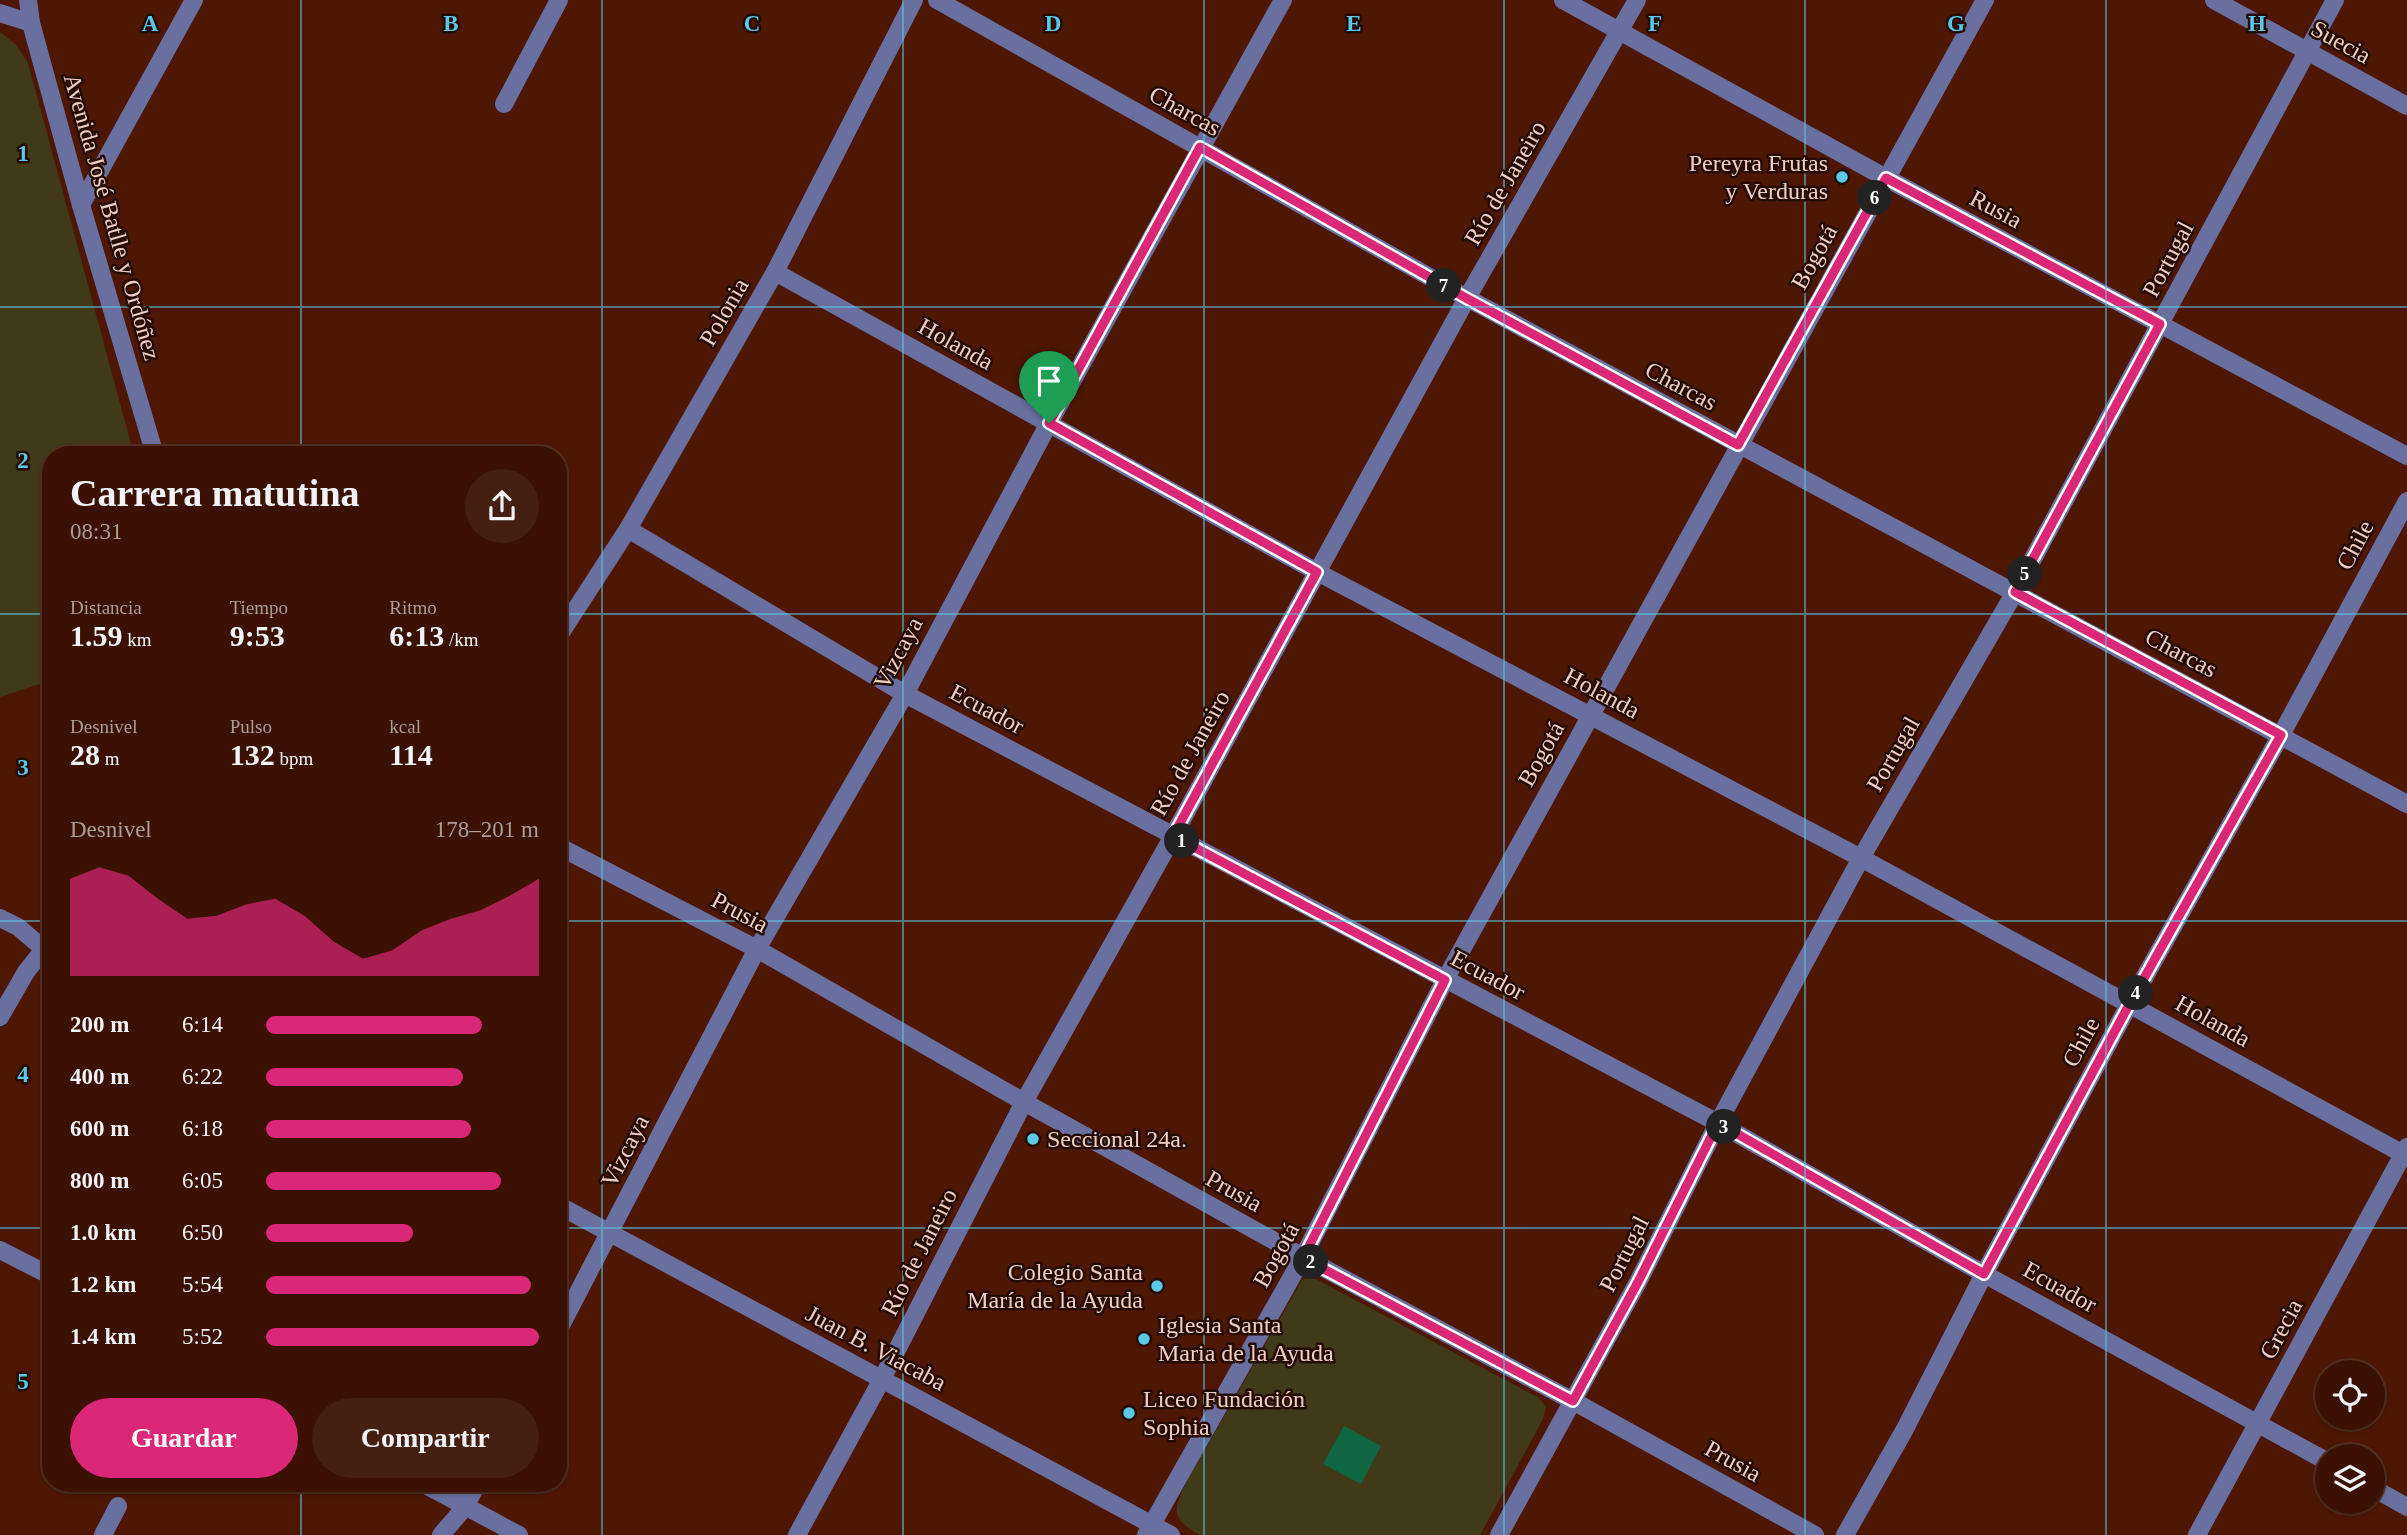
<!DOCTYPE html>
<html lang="es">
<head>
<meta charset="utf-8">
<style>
	:root { --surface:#3a1103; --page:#451f12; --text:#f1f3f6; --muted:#ab9d9a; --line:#543125; --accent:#db2777 }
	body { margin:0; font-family:"Times New Roman",serif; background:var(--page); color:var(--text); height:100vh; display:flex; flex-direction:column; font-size:26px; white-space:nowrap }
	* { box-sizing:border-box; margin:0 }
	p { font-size:23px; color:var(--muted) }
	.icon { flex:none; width:38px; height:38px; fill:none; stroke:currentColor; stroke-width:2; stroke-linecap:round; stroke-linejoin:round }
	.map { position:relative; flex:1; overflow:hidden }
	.panel { position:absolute; left:42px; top:446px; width:525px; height:1046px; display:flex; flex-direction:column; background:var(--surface); border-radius:28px; box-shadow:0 2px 5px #0004,0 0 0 2px var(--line) }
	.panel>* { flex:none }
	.fabs { position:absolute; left:2315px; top:1360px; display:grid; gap:14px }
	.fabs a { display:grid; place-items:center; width:70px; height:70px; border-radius:50%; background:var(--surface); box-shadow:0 2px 5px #0004,0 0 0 2px var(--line); font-size:35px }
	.pin { position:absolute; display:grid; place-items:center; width:60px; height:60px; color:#fff; margin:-72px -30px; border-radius:50% 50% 50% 0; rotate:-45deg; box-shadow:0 0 7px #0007 }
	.pin .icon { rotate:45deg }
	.km { position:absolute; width:35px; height:35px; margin:-18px; border-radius:50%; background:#222; color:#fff; font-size:19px; line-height:35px; text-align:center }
	.round { display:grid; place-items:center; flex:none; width:74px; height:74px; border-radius:37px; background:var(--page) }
	.head { display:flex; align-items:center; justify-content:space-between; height:119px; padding:0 28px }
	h1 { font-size:38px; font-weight:700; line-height:52px }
	.metrics { display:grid; grid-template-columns:repeat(3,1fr); gap:10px; height:119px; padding:7px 28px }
	.metrics div { display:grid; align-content:center }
	.metrics b { font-size:30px; font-weight:700 }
	.metrics small { font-size:19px; font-weight:400 }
	.metrics p { font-size:19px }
	.chart { height:196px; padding:14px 28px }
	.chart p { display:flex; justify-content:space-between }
	.chart svg { width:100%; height:126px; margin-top:7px; fill:var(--accent); opacity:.7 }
	.action { display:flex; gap:14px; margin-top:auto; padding:14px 28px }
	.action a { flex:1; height:80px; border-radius:42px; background:var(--accent); color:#fff; font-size:28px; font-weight:700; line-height:80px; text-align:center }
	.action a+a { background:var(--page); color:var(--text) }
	ul { padding:0 28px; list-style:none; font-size:23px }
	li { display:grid; grid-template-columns:112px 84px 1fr; align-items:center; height:52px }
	li i { height:18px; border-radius:9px; background:var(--accent) }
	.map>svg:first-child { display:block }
</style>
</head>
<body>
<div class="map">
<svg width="2407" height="1535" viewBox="0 0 2407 1535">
	<rect width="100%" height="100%" fill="#4d1704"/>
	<!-- green -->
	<g fill="#403a19">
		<path d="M0,32L15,44L28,63L134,455H51V680L0,697Z"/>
		<path d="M1312,1277L1539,1398L1546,1407L1542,1421L1480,1535H1200C1171,1519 1173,1511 1186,1483L1302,1280Z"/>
	</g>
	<!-- water -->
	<path fill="#0e6741" d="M1344,1426L1381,1446L1361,1484L1323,1464Z"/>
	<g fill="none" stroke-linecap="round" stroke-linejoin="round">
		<!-- minor -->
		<g stroke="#696f9f" stroke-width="18">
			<path d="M28,0L31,23"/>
			<path d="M937,0L1467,298L2407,804"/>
			<path d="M1563,0L1886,178L2407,456"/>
			<path d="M2214,0L2407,106"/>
			<path d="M0,13L31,23L81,205L155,455"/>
			<path d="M504,104L559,0"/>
			<path d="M81,205L194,0"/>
			<path d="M775,272L1317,572L1861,858L2407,1156"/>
			<path d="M628,529L905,694L1718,1123L1984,1274L2328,1462"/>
			<path d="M558,637L628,529L775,272L914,0"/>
			<path d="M558,846L757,949L1024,1102L1303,1257L1573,1401L1815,1535"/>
			<path d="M0,918L18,927L44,949"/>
			<path d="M0,1017L26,972L51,940"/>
			<path d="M558,1205L1171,1535"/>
			<path d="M0,1250L51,1276"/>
			<path d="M558,1331L757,949L905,694L1049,423L1283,0"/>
			<path d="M424,1484L519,1535"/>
			<path d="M2373,1488L2407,1507"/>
			<path d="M103,1535L118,1506"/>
			<path d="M441,1535L465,1507L477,1484"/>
			<path d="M797,1535L882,1379L1024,1102L1173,836L1467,298L1637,0"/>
			<path d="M1146,1535L1303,1257L1445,980L1985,0"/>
			<path d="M1499,1535L1638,1282L1718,1123L1861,858L2015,592L2335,0"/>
			<path d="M1845,1535L1905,1429L1984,1274L2130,1003L2281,735L2407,501"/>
			<path d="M2197,1535L2407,1147"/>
		</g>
	</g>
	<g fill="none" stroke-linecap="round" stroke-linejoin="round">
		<!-- route casing -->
		<g stroke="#fff" stroke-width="14">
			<path id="route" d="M1200,147L1466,298L1738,445L1886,178L2160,324L2015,592L2281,735L2130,1003L1984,1274L1718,1123L1638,1282L1573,1401L1303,1258L1445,980L1173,836L1317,572L1049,423Z"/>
		</g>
		<!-- route -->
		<use href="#route" stroke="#db2777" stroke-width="9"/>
	</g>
	<!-- grid -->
	<path fill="none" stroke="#5ac8e6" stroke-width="2" stroke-opacity="0.55" d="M301,0V455M602,0V1535M903,0V1535M1204,0V1535M1504,0V1535M1805,0V1535M2106,0V1535M0,307H2407M0,614H51M558,614H2407M0,921H51M558,921H2407M0,1228H51M558,1228H2407M301,1484V1535"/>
	<!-- markers -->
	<g fill="#5ac8e6" stroke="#240c05" stroke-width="2.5">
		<circle cx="1842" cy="177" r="7"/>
		<circle cx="1033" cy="1139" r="7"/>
		<circle cx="1157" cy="1286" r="7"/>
		<circle cx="1144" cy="1339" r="7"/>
		<circle cx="1129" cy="1413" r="7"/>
	</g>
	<g text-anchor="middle" stroke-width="5" stroke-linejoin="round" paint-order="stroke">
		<!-- street labels -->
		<g font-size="24" fill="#f1cec2" stroke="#240c05">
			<text transform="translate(2341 42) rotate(29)" y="8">Suecia</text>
			<text transform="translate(1185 111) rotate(29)" y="8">Charcas</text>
			<text transform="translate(1505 183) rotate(-60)" y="8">Río de Janeiro</text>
			<text transform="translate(1996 209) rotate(28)" y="8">Rusia</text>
			<text transform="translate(112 217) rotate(74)" y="8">Avenida José Batlle y Ordóñez</text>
			<text transform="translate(1814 257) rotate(-61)" y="8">Bogotá</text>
			<text transform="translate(2168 259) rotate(-62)" y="8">Portugal</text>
			<text transform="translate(724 312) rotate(-60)" y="8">Polonia</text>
			<text transform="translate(956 344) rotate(29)" y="8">Holanda</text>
			<text transform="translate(1681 386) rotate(28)" y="8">Charcas</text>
			<text transform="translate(2355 545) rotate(-62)" y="8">Chile</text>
			<text transform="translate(898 653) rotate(-62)" y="8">Vizcaya</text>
			<text transform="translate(2181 653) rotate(28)" y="8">Charcas</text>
			<text transform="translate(1602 693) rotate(28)" y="8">Holanda</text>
			<text transform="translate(987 709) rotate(28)" y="8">Ecuador</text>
			<text transform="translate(1190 753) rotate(-61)" y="8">Río de Janeiro</text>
			<text transform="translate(1541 754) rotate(-61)" y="8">Bogotá</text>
			<text transform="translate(1893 754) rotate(-60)" y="8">Portugal</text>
			<text transform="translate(740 912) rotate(28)" y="8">Prusia</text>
			<text transform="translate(1488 975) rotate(28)" y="8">Ecuador</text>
			<text transform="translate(2213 1021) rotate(29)" y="8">Holanda</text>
			<text transform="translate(2081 1042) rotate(-62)" y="8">Chile</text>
			<text transform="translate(625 1151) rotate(-63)" y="8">Vizcaya</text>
			<text transform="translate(1234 1191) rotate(29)" y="8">Prusia</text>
			<text transform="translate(919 1252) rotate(-63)" y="8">Río de Janeiro</text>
			<text transform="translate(1624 1254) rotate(-63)" y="8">Portugal</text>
			<text transform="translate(1276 1255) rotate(-61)" y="8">Bogotá</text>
			<text transform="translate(2060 1287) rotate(29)" y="8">Ecuador</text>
			<text transform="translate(2281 1329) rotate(-62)" y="8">Grecia</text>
			<text transform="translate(876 1348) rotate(28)" y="8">Juan B. Viacaba</text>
			<text transform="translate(1733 1461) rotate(29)" y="8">Prusia</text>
		</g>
		<!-- poi labels -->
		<g font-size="24" fill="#f1cec2" stroke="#240c05" text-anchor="start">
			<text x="1828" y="171" text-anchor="end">Pereyra Frutas<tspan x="1828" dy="28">y Verduras</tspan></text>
			<text x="1047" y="1147">Seccional 24a.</text>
			<text x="1143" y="1280" text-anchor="end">Colegio Santa<tspan x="1143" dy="28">María de la Ayuda</tspan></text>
			<text x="1158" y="1333">Iglesia Santa<tspan x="1158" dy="28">Maria de la Ayuda</tspan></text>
			<text x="1143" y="1407">Liceo Fundación<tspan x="1143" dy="28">Sophia</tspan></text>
		</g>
	</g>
	<g font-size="23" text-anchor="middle" font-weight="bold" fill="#5ac8e6" stroke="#240c05" stroke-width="5" stroke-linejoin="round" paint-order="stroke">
		<text x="150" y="31">A</text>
		<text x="451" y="31">B</text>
		<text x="752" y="31">C</text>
		<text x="1053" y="31">D</text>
		<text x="1354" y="31">E</text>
		<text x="1655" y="31">F</text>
		<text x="1956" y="31">G</text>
		<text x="2257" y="31">H</text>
		<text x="23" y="161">1</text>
		<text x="23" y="468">2</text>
		<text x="23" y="775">3</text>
		<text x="23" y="1082">4</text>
		<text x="23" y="1389">5</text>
	</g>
</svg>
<div class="fabs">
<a><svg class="icon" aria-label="locate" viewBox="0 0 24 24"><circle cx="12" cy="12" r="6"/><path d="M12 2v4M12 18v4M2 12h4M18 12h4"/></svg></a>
<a><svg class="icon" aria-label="layers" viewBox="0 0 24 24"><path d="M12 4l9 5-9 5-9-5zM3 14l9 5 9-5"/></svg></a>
</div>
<div class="pin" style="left:1049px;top:423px;background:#1e9e55"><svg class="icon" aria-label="arrive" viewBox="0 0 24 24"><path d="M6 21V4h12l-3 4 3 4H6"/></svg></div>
<b class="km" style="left:1182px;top:841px">1</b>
<b class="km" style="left:1311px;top:1262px">2</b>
<b class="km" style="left:1724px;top:1127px">3</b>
<b class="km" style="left:2136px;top:993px">4</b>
<b class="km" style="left:2025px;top:574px">5</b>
<b class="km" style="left:1875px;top:198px">6</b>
<b class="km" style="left:1444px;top:286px">7</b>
<section class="panel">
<div class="head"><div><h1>Carrera matutina</h1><p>08:31</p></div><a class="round"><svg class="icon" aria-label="share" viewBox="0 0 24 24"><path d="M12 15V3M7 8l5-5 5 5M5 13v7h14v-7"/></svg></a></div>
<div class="metrics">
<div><p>Distancia</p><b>1.59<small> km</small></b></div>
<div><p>Tiempo</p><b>9:53</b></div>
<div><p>Ritmo</p><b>6:13<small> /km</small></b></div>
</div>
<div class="metrics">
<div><p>Desnivel</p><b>28<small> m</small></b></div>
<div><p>Pulso</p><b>132<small> bpm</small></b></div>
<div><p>kcal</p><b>114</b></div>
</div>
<div class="chart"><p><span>Desnivel</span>178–201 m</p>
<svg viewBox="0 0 160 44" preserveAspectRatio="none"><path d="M0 44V10L10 6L20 9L30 17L40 24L50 23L60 19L70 17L80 23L90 32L100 38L110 35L120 28L130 24L140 21L150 16L160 10V44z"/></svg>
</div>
<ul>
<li><b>200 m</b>6:14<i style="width:79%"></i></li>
<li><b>400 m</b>6:22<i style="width:72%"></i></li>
<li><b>600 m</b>6:18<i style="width:75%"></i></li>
<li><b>800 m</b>6:05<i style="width:86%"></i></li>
<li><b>1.0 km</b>6:50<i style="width:54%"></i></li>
<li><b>1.2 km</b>5:54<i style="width:97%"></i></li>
<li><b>1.4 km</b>5:52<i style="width:100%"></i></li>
</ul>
<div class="action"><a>Guardar</a><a>Compartir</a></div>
</section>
</div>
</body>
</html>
